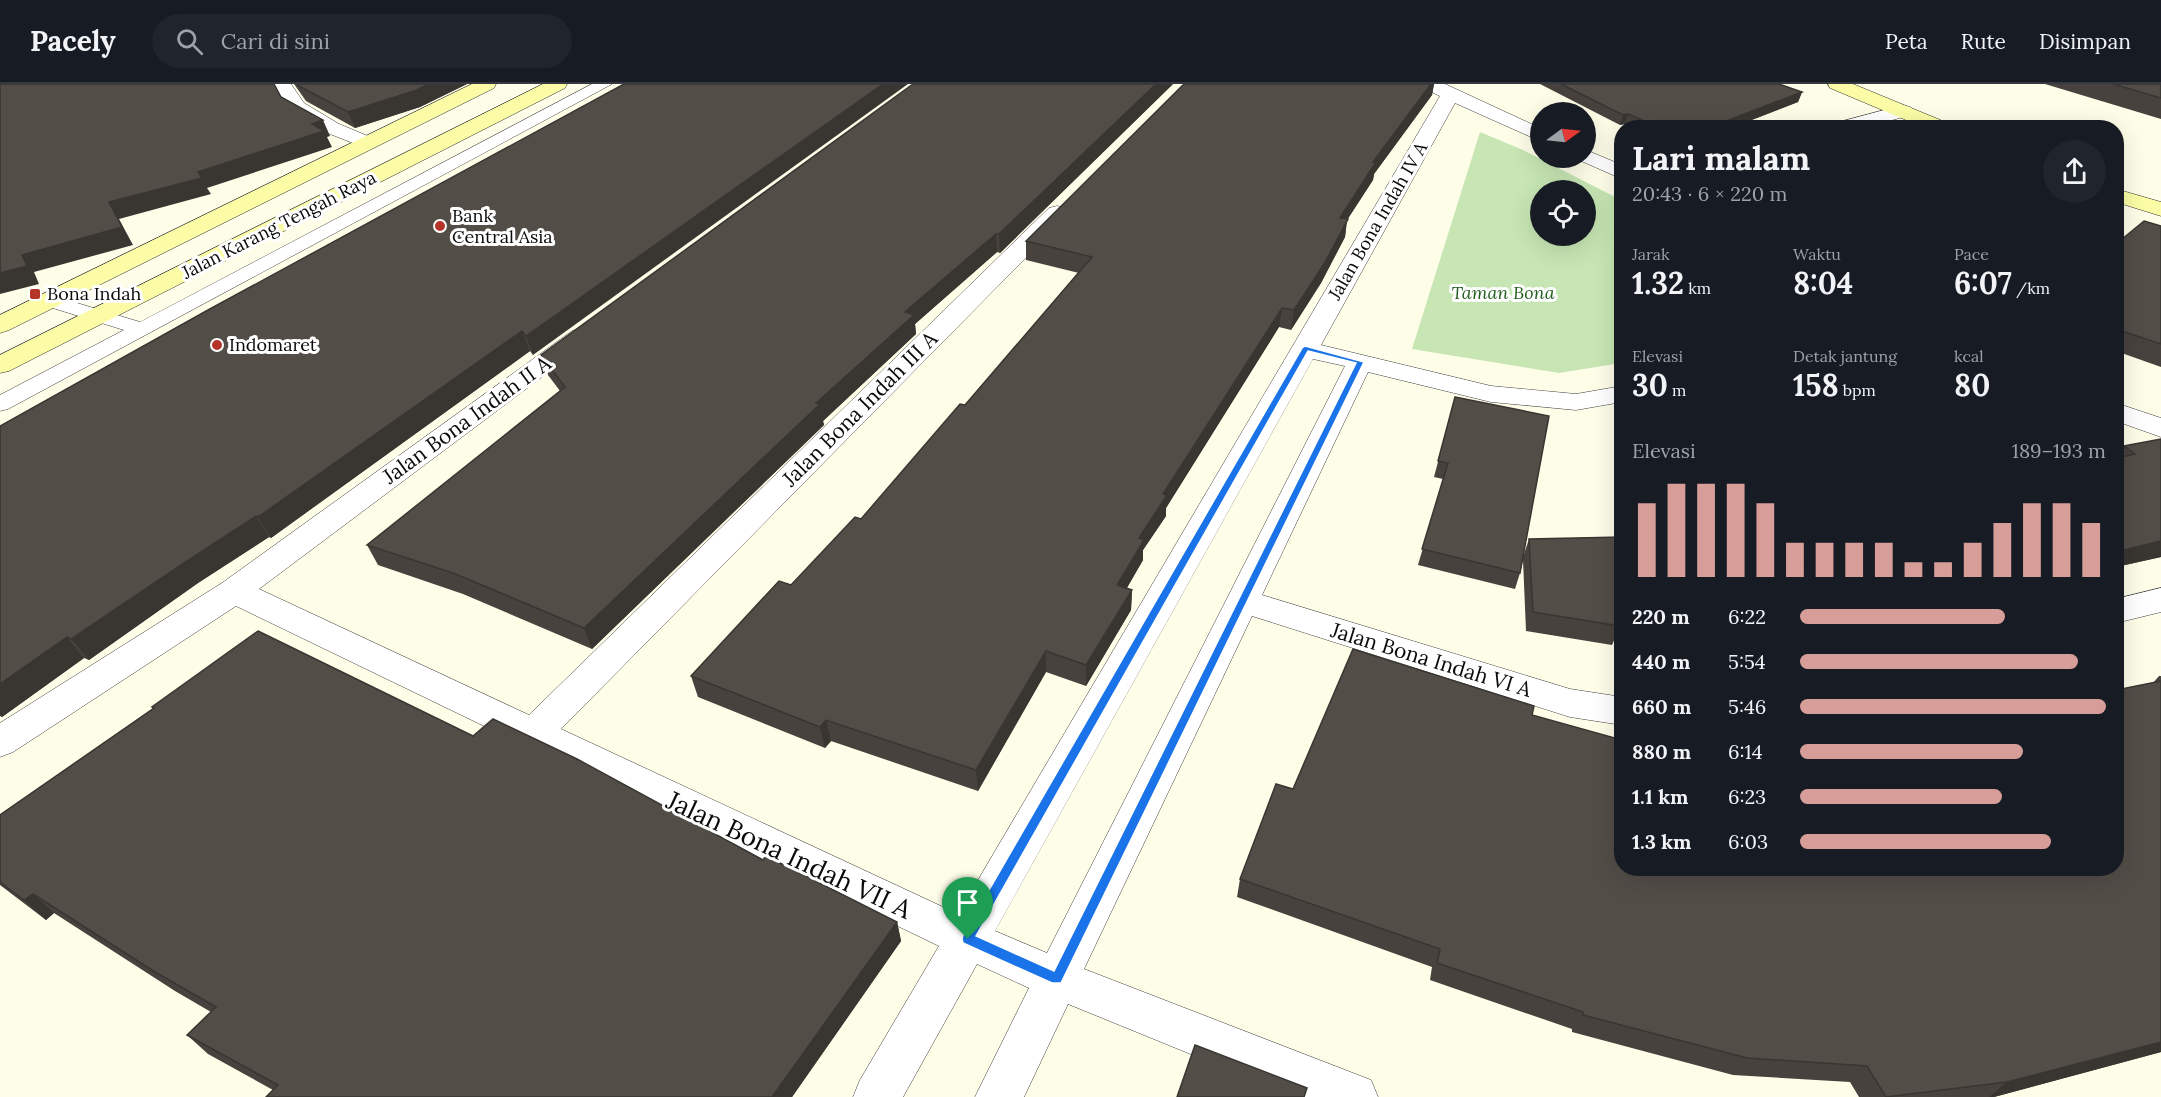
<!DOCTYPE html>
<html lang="id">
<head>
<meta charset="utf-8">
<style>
	:root { --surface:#171b24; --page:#20242c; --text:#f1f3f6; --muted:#9ea1a6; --line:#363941; --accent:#d69d99 }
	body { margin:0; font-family:Lora,serif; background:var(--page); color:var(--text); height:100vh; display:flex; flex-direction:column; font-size:22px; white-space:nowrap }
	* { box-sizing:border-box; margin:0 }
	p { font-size:20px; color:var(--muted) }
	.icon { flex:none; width:33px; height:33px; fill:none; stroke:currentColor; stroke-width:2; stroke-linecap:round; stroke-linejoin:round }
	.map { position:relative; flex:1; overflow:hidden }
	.side { position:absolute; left:1614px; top:36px; width:510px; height:756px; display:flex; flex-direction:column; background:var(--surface); border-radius:24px; box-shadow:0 6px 24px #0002 }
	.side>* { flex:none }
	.needle { width:39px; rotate:75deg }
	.controls { position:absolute; left:1530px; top:18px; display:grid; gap:12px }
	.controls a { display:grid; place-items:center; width:66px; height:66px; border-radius:50%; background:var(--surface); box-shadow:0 6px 24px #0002; font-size:30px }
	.pin { position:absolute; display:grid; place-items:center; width:51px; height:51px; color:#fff; margin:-62px -26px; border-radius:50% 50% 50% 0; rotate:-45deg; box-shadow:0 0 6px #0007 }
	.pin .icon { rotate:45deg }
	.round { display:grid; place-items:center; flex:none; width:63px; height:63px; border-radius:32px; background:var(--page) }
	.headline { display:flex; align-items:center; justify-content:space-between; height:102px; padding:0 18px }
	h1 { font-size:33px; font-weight:700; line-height:45px }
	.stats { display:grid; grid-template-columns:repeat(3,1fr); gap:9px; height:102px; padding:6px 18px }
	.stats div { display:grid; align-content:center }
	.stats b { font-size:30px; font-weight:700 }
	.stats small { font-size:16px; font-weight:400 }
	.stats p { font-size:16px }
	.chart { height:168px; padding:12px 18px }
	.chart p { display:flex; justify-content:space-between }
	.chart svg { width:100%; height:108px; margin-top:6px; stroke:var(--accent); stroke-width:6 }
	ul { padding:0 18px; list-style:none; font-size:20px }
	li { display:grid; grid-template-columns:96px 72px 1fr; align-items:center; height:45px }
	li i { height:15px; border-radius:8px; background:var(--accent) }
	header { display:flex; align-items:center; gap:36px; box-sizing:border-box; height:84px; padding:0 30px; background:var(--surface); border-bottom:2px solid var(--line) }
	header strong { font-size:28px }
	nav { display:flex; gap:33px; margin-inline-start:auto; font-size:21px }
	.search { width:420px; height:54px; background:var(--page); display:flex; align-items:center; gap:15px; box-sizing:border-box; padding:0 21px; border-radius:33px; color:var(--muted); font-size:22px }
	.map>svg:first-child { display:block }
</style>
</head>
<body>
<header>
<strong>Pacely</strong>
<div class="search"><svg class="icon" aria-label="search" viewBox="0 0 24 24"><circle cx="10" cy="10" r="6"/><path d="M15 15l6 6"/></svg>Cari di sini</div>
<nav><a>Peta</a><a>Rute</a><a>Disimpan</a></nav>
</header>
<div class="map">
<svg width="2161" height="1013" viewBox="0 0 2161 1013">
	<rect width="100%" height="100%" fill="#fefde8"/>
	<!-- green -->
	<path fill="#c7e6b4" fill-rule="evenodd" d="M1480,48L1523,66L1621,116V279L1559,289L1412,265ZM1540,106H1586V152H1540Z"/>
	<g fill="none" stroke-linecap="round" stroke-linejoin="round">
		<!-- lane casing -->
		<g stroke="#3d3d3d" stroke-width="1">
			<path id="lane" d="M592,0H612L8,325L0,327V311L124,246L43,221L40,217L43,213H57L140,238Z"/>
		</g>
		<!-- street casing -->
		<g stroke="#3d3d3d" stroke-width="1">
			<g id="street">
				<path d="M273,0H291L304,19L339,40L375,55L378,59L375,63L368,65L325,48L290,27Z"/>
				<path d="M1423,0H1445L1540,44V57L1455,19L1321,261L1491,302L1576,310L1622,302V318L1576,326L1491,318L1368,288L1262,511L1570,605L1622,613V641L1570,633L1252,532L1084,885L1371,996L1378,1013H1296L1068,920L1024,1013H975L1029,904L977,880L903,1013H853L860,996L939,862L236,522L13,668L0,673V639L222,499L572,247L581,244L590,247L594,252L590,257L259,505L529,631L1049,124L1057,122L1065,124L1068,129L1065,134L561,645L958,830L1440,12L1425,5ZM1313,275L1345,282L1047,869L995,847Z"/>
				<path d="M1903,21L1910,23L1913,27L1910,31L1864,44H1829L1832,40Z"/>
				<path d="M1586,66L1622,81V95L1579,76L1577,74H1586Z"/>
				<path d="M2116,319L2161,334V353L2116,337Z"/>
				<path d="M2161,504V528L2116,539V515Z"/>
			</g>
		</g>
		<!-- secondary casing -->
		<g stroke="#2c2c2c" stroke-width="1">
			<g id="secondary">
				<path d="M472,0H496L494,4L9,246L0,249V231Z"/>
				<path d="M543,0H567L565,4L9,287L0,289V271Z"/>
				<path d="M1828,0H1853L1950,40L1953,44H1925L1830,4Z"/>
				<path d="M2116,105L2161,118V132L2116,118Z"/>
			</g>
		</g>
		<!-- lane -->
		<use href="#lane" fill="#fff" fill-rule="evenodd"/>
		<!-- street -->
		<use href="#street" fill="#fff" fill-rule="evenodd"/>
		<!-- secondary -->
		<use href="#secondary" fill="#fbfca5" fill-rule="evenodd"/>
	</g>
	<!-- wall -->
	<g fill="#47423d">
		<path d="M294,0H467L420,23L355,44L306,17Z"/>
		<path d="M624,0L533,271L530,267L271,454L269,453L198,499L89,576L84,574L2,633L0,632V342Z"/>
		<path d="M1173,0L1000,169L997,168L915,240L916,250L823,337L824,341L592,565L463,510L378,481L367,461L560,307L548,291L541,271Z"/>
		<path d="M1184,0H1434L1432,11L1374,90L1373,96L1347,136L1345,153L1321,199L1291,246L1279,243L1166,424V432L1143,466V476L1127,504L1132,506L1131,526L1086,602L1046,588L978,707L831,657L825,664L698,613L691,592L791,501L861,435L965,321L1079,189L1026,176V157Z"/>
		<path d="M1540,0H1779L1802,8L1798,18L1731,44H1634L1625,40L1620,41Z"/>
		<path d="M2045,0H2161V35Z"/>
		<path d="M2161,142V283L2116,267V160Z"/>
		<path d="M1455,313L1523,473L1529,455L1622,453V542L1620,543L1612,561L1526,547L1523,476L1520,489L1515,505L1418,481L1443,395L1434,393Z"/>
		<path d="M2161,355V473L2116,483V372L2124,362Z"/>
		<path d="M1622,356V381L1615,373Z"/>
		<path d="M2159,592H2161V968L1994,1013H1859L1850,998L1733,991L1572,948V945L1430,896L1432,883L1237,813L1240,795L1293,705L1532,631L1622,784L2153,599Z"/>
		<path d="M152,623L473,652L763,776L897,838L901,857L792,1013H266L273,1006L208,970L187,951L211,928L175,907L54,829L46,836L0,801V731L153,625Z"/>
	</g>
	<!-- shaded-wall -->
	<g fill="#393632">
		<path d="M429,0H467L420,23L355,44L348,28Z"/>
		<path d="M883,0H908L533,271L526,252Z"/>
		<path d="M1156,0H1173L1000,169L999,150Z"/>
		<path d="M1431,0H1434L1432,11L1374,90L1373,96L1347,136L1345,153L1321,199L1291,246L1294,226L1340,134L1373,78Z"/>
		<path d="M1802,8L1798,18L1731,44H1708Z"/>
		<path d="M1628,30L1625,40L1620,41L1623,31Z"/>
		<path d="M323,36L330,52L327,53L332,63L207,104L211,110L119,135L133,161L34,188L39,200L0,210V189L22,171L109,118L198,88L312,40Z"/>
		<path d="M996,150L997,168L915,240L916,250L823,337L824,341L592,565L584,544L816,319L905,228Z"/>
		<path d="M1282,224L1279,243L1166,424V432L1143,466V476L1116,522L1117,501L1139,454L1163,410Z"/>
		<path d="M522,247L530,267L271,454L258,433Z"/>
		<path d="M256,432L269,453L198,499L89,576L71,555L184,479Z"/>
		<path d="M2161,457V473L2116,483V468Z"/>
		<path d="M1132,506L1131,526L1086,602V581Z"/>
		<path d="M67,553L84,574L2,633L0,631V600Z"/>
		<path d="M1046,567V588L978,707L976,686Z"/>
		<path d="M826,636L831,657L825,664L820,643Z"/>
		<path d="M33,810L54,829L46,836L24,816Z"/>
		<path d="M897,838L901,857L792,1013H772Z"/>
		<path d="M2161,958V968L1994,1013H1989L2007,998Z"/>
	</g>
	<!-- building -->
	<g fill="#524d47" stroke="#393632" stroke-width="1.5">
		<path d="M0,0H274L281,13L323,36L312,40L324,47L198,88L202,94L109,118L122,143L22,171L27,182L0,189Z"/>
		<path d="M297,0H429L414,7L348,28L299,2Z"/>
		<path d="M624,0H883L526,252L522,247L258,433L256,432L184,479L71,555L67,553L0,600V342L208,226Z"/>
		<path d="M913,0H1156L999,150H996L905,228L914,231L816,319L820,320L584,544L453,489L367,461L565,303L541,271Z"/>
		<path d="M1184,0H1431L1373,78H1376L1340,134L1348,135L1324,180L1294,226L1282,224L1163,410L1167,411L1139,454L1144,456L1117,501L1132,506L1086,581L1046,567L976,686L826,636L820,643L691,592L779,497L791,501L855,433L861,435L960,320L965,321L1092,173L1026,157Z"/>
		<path d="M1561,0H1779L1802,8L1708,44H1661L1628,30L1623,31Z"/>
		<path d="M2113,0H2161V14Z"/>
		<path d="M2144,137L2161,142V260L2116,245V160Z"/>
		<path d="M1455,313L1549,332L1520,489L1422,465L1448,379L1438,377Z"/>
		<path d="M2161,355V457L2116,468V374L2135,370L2124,362Z"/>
		<path d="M1622,453V523L1618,524L1620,542L1533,528L1529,455Z"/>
		<path d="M258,547L473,652L493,635L577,675L763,776L766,772L897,838L772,1013H266L278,1001L187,951L216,923L155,888L33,810L24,816L0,798V731L154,624L152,623Z"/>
		<path d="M1353,565L1534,622L1532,631L1622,656V784H2116V606L2161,597V958L2007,998L1886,1013L1867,982L1747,974L1583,931V928L1437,879L1440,865L1240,795L1276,700L1293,705Z"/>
		<path d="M1195,961L1307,1004L1304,1013H1177Z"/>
	</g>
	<!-- route -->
	<path fill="#1a73e8" stroke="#fff" stroke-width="1.5" fill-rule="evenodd" d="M1305,262L1364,278L1061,899H1052L963,859L962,855L963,851L1302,264ZM1308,267L1356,279L1054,887L976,852Z"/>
	<!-- markers -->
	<g fill="#b43428" stroke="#fff" stroke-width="2">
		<circle cx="440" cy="142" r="6"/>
		<rect x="29" y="204" width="12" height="12" rx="3"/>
		<circle cx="217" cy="261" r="6"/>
	</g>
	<g text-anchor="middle" stroke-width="6" stroke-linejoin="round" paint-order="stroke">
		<!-- far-poi labels -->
		<g font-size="18" fill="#0a0a0a" stroke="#fff" text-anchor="start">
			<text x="452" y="138">Bank<tspan x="452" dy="21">Central Asia</tspan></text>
			<text x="47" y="216">Bona Indah</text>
			<text x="229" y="267">Indomaret</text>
		</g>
		<!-- far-street labels -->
		<g font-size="18" fill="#0a0a0a" stroke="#fff">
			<text transform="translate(1378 137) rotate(-60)" y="6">Jalan Bona Indah IV A</text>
			<text transform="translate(279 141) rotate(-27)" y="6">Jalan Karang Tengah Raya</text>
		</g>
		<!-- far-park labels -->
		<g font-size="18" font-style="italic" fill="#235e1e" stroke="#fff">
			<text x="1503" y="215">Taman Bona</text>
		</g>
		<!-- street labels -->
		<g font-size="21" fill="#0a0a0a" stroke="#fff">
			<text transform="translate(860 325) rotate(-45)" y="7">Jalan Bona Indah III A</text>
			<text transform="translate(467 336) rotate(-36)" y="7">Jalan Bona Indah II A</text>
			<text transform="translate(1431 576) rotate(17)" y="7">Jalan Bona Indah VI A</text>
		</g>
		<!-- near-street labels -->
		<g font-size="26" fill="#0a0a0a" stroke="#fff">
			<text transform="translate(789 771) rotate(25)" y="9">Jalan Bona Indah VII A</text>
		</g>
	</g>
</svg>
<div class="controls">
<a><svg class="needle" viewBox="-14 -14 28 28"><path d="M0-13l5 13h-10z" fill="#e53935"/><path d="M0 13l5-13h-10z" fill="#9ea1a6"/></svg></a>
<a><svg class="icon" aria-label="locate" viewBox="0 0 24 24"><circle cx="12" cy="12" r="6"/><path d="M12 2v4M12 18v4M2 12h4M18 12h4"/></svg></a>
</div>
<div class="pin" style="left:968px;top:855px;background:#1e9e55"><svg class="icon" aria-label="arrive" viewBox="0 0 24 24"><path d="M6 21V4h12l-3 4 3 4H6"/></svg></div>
<section class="side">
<div class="headline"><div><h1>Lari malam</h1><p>20:43 · 6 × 220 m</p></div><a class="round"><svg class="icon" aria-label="share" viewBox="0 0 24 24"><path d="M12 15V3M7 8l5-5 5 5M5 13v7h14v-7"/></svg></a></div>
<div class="stats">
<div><p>Jarak</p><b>1.32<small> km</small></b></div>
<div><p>Waktu</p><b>8:04</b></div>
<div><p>Pace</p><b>6:07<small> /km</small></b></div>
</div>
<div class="stats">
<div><p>Elevasi</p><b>30<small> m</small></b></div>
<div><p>Detak jantung</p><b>158<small> bpm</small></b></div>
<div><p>kcal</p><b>80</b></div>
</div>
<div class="chart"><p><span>Elevasi</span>189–193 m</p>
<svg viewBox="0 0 160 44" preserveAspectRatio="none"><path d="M5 44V14M15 44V6M25 44V6M35 44V6M45 44V14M55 44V30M65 44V30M75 44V30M85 44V30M95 44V38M105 44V38M115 44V30M125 44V22M135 44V14M145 44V14M155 44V22"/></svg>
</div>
<ul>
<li><b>220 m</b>6:22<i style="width:67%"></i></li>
<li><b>440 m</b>5:54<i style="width:91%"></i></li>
<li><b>660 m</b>5:46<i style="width:100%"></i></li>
<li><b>880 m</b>6:14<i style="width:73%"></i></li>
<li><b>1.1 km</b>6:23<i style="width:66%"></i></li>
<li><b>1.3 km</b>6:03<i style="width:82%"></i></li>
</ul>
</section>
</div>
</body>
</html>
